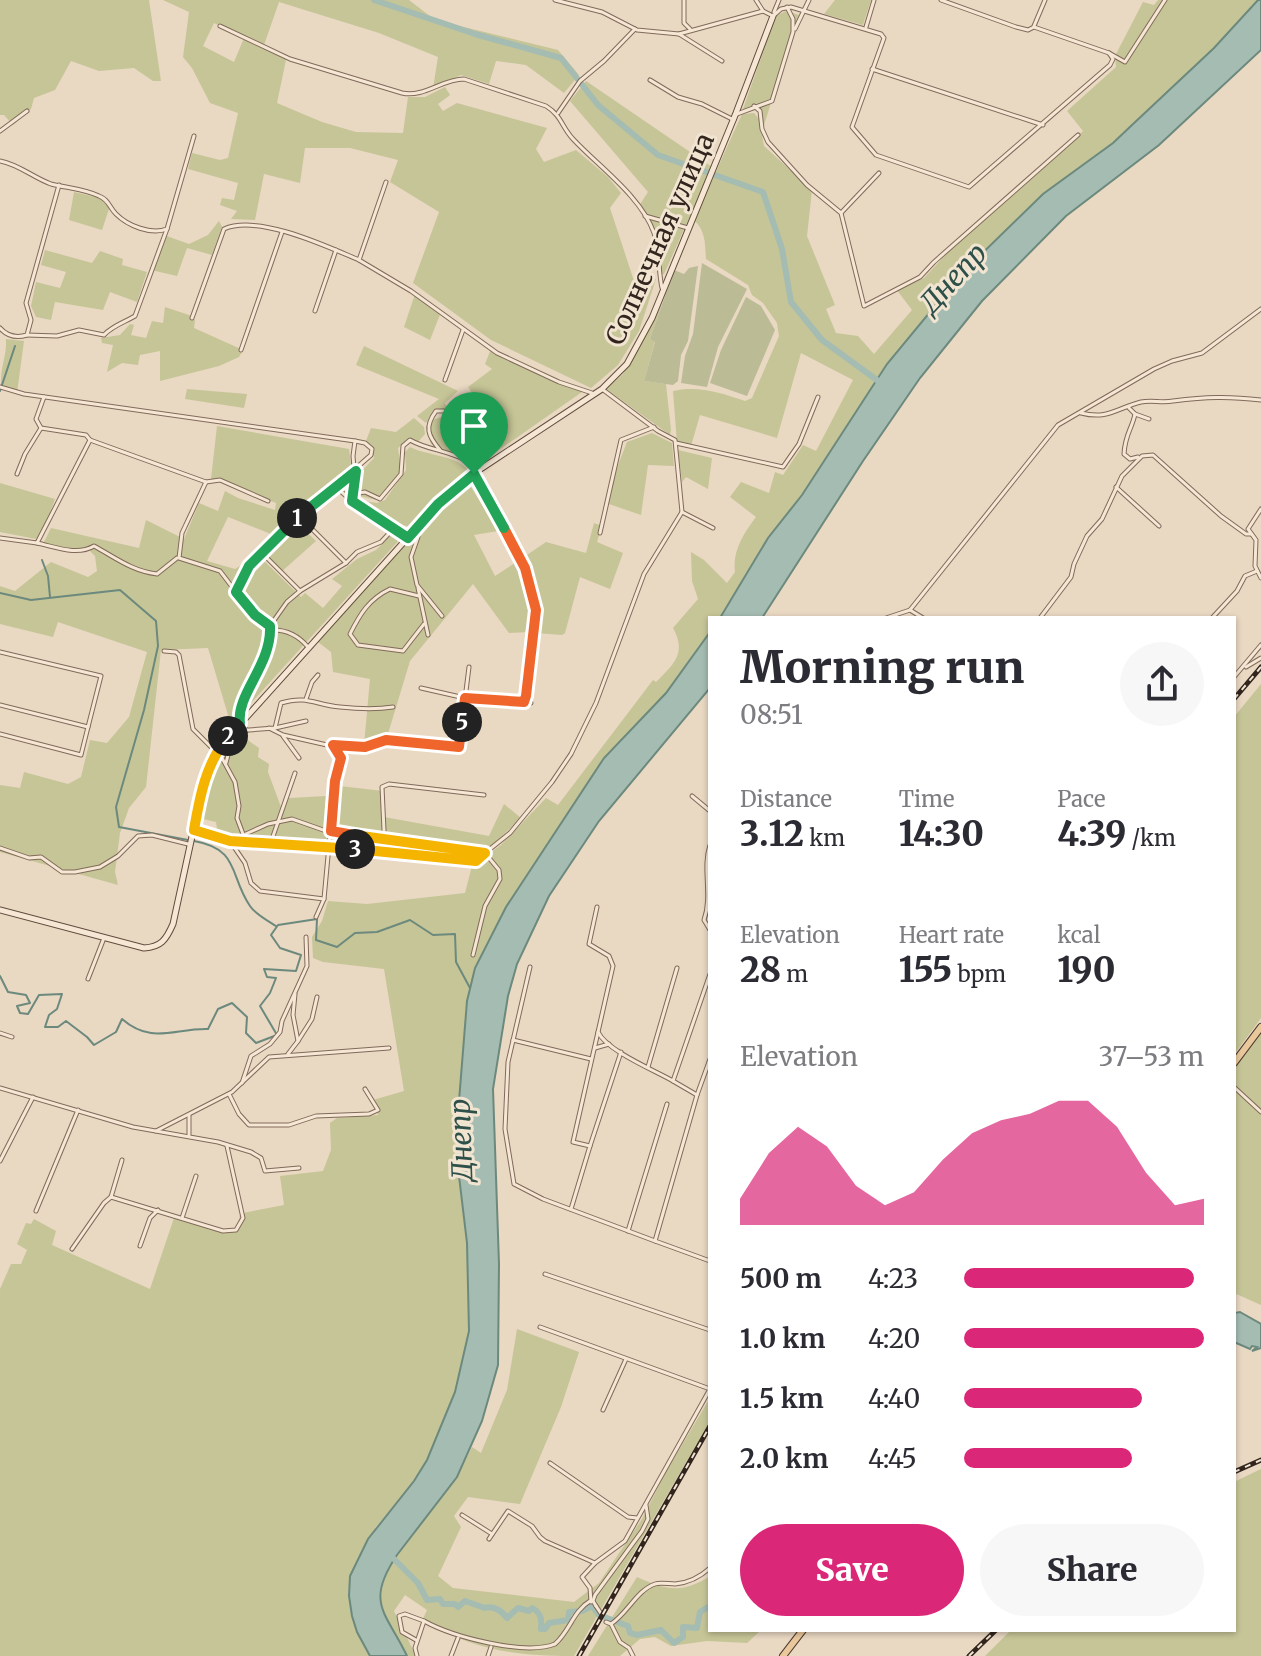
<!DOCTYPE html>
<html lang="en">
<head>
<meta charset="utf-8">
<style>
	:root { --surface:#fff; --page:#f7f7f7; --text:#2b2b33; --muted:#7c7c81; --accent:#db2777 }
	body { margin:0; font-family:Merriweather,serif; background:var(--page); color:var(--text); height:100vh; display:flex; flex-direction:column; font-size:30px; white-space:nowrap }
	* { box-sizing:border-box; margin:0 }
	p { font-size:26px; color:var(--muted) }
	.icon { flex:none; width:44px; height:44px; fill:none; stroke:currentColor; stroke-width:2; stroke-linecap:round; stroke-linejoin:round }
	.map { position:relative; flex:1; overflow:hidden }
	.panel { position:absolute; left:708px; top:616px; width:528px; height:1016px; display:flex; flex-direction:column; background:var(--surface); border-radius:0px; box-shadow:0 2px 6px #0004 }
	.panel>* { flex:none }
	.pin { position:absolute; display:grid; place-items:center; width:68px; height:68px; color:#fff; margin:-82px -34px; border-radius:50% 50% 50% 0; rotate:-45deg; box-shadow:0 0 8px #0007 }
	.pin .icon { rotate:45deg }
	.km { position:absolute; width:40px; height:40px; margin:-20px; border-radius:50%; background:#222; color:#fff; font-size:22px; line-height:40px; text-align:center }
	.round { display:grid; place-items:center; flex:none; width:84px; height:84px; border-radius:42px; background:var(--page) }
	.overview { display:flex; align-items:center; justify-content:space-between; height:136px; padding:0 32px }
	h1 { font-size:44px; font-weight:800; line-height:60px }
	.stats { display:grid; grid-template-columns:repeat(3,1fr); gap:12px; height:136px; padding:8px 32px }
	.stats div { display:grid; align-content:center }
	.stats b { font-size:34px; font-weight:800 }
	.stats small { font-size:22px; font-weight:400 }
	.stats p { font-size:22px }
	.chart { height:224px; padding:16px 32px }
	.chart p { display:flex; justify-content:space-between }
	.chart svg { width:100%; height:144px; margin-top:8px; fill:var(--accent); opacity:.7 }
	.action { display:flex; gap:16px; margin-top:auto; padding:16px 32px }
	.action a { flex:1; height:92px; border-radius:48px; background:var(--accent); color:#fff; font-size:32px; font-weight:800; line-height:92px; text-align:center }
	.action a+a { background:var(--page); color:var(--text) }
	ul { padding:0 32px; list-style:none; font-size:26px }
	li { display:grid; grid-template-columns:128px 96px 1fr; align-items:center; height:60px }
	li i { height:20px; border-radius:10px; background:var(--accent) }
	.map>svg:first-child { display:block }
</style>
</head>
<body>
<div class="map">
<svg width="1261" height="1656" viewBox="0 0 1261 1656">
	<rect width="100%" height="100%" fill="#e9d8c2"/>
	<!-- green -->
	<g fill="#c6c597" fill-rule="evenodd">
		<path d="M0,0H149L161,81H153L134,68L99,71L71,61L55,90L34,98L31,109L13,125L4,115H0Z"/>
		<path d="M163,0H409L435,20L558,50L579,75L564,93L526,65L496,61L489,84L461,75L433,88L438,57L379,33L279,2L264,45L287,55L277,103L322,122L356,132L403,133L408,97H425L445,87L450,95L438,104L443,111L457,103L547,128L536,149L544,162L576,150L608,177L621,193L610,208L635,284L656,279L639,331L618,365L591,388L491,340L413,283L439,212L390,182L398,160L350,148H305L300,183L264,174L255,220L231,219L237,211L220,205L222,198L234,200L238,183L188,169L192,153L220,160L228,158L238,113L210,103L192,68L183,57L189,12ZM214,23L244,38L234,62L203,46Z"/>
		<path d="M835,0H871L863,25L824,14Z"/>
		<path d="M1158,0H1258L1214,48L1132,125L1113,143L1043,194L963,271L887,364L802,495L768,538L720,618H710V632L666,693L604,758L506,907L475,968L467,1001L457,1126L459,1176L467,1243L469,1331L455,1392L427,1460L414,1481L375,1528L370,1656H0V1289L11,1264H21L27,1250L17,1244L26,1223L31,1224L34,1219L56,1231L52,1245L150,1289L175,1215L227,1233L236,1230L240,1215L243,1213L284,1205L280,1176L323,1171L331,1150L330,1123L337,1118L378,1115L373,1100L404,1091L384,969L323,962L313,958L312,937L322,921L328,901L367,904L465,893L472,866L501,845L546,798L558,805L653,680L656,682C674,664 687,653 673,628L698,599L692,581L691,552L704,560L727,583L735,572C732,551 744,533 756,517L730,497L741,482L769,493L775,472L783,475L803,445L816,451L853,380L801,353L777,438L700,415L691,446L677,443L673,391C697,385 722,393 745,401L752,398L779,336L777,323L763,303L752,295L748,285L706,259C705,245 706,231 694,220L742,114L754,113L759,119L764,146L812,190L807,236L835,305L826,309L836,333L858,336L874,354L912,310L896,289L924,278L949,251L1083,131L1067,111L1116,67L1115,56L1143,2L1154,5Z"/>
		<path d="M786,11L799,15L764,125L759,110L743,109L776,16Z"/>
		<path d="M586,81L712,167L664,274H661C659,247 656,228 639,206L648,192L570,101Z"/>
		<path d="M74,192L105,199L109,209L102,230L69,220Z"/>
		<path d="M219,221L222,227L212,255L187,248L177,276L151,270L164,235L189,244L208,235Z"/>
		<path d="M45,250L92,263L100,251L123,259L122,265L147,272L137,302L110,292L103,310L55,302L51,320L36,317L31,306L36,282L60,288L66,272L41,265Z"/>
		<path d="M415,294L441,312L430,340L404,327Z"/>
		<path d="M662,304L650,339L655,341L644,381L666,384L671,430L670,435L606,389L623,374Z"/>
		<path d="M165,307L192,316L195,320L194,328L243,350L239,357L219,366L160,381V351L140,355L138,365L122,363L107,372L113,345L102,343L101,338L120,335L130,324L134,325L131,335L146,338L152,321L163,323Z"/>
		<path d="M6,339L24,341L17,393L1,384C0,367 7,356 6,339Z"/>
		<path d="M364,346L458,391L445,403L447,408L431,416L426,423L417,416L439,399L356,365Z"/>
		<path d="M491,349L582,392L476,466L467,452L490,434L478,402L468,387L492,369L485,364Z"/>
		<path d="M187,389L247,394L244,408L185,399Z"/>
		<path d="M444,417L452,427L470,465C452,450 417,456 433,419Z"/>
		<path d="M414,418L424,427L425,434L416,444L407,440L398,448L401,471L377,500L355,495L357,476L374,458L372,448L366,441L371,428L396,432Z"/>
		<path d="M217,426L349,449L352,475L276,536L228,517L207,561L235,569L258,555L301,597L305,593L323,608L342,586L332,579L357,559L376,550L393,533L401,538L231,725L208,648L161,650L146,787L129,808L120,833L115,872L118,885L0,852V785L20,788L24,772L68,784L81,777L90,740L107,743L129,717L147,652L58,622L53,637L0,624V586L15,591L51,562L88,577L97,571L95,556L90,551L43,544L51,528L139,548L146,520L184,539L199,503L218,511L225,491L238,498L275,510L276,503L211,479Z"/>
		<path d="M652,433L672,443L674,466L648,465L641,515L609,504L615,473L627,442Z"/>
		<path d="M410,447C427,456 459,455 469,472L413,527C392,523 369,520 355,504V500L377,503L385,500L406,470L405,452Z"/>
		<path d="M678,450L712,458L708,489L686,477L682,482Z"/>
		<path d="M468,482L498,531L474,535L495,576L518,561C521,586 530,607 530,632L509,633L473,584L410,661L387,737L364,745L370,679L333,672L331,652L318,642L420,529Z"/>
		<path d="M0,483L55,499L44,529L36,539L0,532Z"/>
		<path d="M594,523L602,526L597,542L623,553L610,589L580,577L565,633L562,635L536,633L538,606L524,557L546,542L586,553Z"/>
		<path d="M299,525L316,541L280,573L262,556Z"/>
		<path d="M1261,684V1018L1234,1055V717Z"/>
		<path d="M242,736L259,748L258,757L269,764L268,772L281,807L289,798L326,796L331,785L383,791L384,817L489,836L504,804L521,818L475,862L218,836L216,822L199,818C206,790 212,749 242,736Z"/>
		<path d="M1261,1032V1305L1234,1293V1068Z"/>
		<path d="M517,1329L579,1352L561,1407L520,1504L468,1497L454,1516L461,1527L438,1576L453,1588L574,1602L599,1583L642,1519L667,1470L710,1398V1421L574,1656C512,1656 477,1650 422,1621L427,1610L405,1595L394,1611L416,1656H407L384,1617L380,1602L383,1585L389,1567L457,1477L472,1447L481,1453L507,1390Z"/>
		<path d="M1261,1469V1656H985L1011,1630H1234V1482Z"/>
		<path d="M710,1576V1630H761L747,1643L707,1641L671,1646L655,1637L640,1639L620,1656H588L637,1577C665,1590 683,1594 710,1576Z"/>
	</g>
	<!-- cemetery -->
	<g fill="#bbbb96">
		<path d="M702,263L747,289L718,347L707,387L681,383L685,356L693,334Z"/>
		<path d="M698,266L688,341L681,355L678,381L673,385L644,381L655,342L650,339L674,270L684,274L689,268Z"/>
		<path d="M746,297L761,306L775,330L747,396L710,383L721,350Z"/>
	</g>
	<!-- water -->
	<g fill="#a4bcb2" stroke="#6c897e" stroke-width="2">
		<path d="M1258,0H1261V50L1159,145L1066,216L982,301L920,378L863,461L762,618H720L768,538L802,495L887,364L963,272L1043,194L1113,143L1132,125L1214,48Z"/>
		<path d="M710,632V688L599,821L549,896L517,964L508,996L493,1089L499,1264L498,1365L482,1421L457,1477L397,1555C364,1604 387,1613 407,1656H370L357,1632L352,1616L349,1596L350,1576L368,1539L414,1481L427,1460L455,1392L469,1331L467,1243L459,1176L457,1126L467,1001L475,968L506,907L604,758L666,693Z"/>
		<path d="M1240,1312L1261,1324V1348L1252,1351L1257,1347L1252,1346L1250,1349L1234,1342V1313Z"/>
	</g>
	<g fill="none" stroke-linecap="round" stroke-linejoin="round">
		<!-- stream -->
		<g stroke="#6c897e" stroke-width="2">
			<path d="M0,391L15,346"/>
			<path d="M42,560L48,576L50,597"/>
			<path d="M0,593L31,600L120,590L156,621L158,646L144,710L116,807L119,827L188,840"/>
			<path d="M194,841C240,849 229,875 250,906C255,914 268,921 276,926"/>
			<path d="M0,976L8,992L26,995L30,1003L17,1006L20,1013L28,1014L39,995L62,994L57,1009L49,1015L45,1027H58L66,1021L87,1037L94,1045L116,1032L122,1019C152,1045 174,1028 208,1029L218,1009L232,1003L247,1017L246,1033L256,1043L277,1035L260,1006L270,993L276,978L267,977L264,969L296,971L301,955L280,948L271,935L278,925L317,919L316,940L337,947L355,933L377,932L410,920L433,935L455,934L456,962L470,988"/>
		</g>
		<!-- river -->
		<g stroke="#a4bcb2" stroke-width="6">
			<path d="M374,0L475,34L561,58L598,105L658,155L763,192L782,249L791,302L822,340L881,383"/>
			<path d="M389,1554L418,1583L427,1600L440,1599L443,1604H455L458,1607L465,1601L485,1608C493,1605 502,1611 507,1618L518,1608L529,1611L532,1608C541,1613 542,1619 541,1629H545L549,1623L568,1620L569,1612L582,1611L592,1606L599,1615L628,1626L630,1633L637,1635L661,1630L674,1643L683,1637V1627L697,1628L700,1612L708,1607L710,1609"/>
		</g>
		<!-- street casing -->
		<g stroke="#816a5b" stroke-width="5">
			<g id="street">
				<path d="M555,0L602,12L637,30L679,34L763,11L773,16"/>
				<path d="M684,0V23L690,29"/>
				<path d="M756,0L763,11"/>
				<path d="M941,0L1016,27L1028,30L1034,27L1109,53L1125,62L1165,0"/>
				<path d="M774,12L779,0"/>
				<path d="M773,16L781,9L791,7L881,34L884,38L852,127L876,155L969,187L1110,65L1113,59L1109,53"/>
				<path d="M220,26L290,59L402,93C424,98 442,79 464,79L546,106C562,116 561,126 573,139C598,166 641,196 654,233C660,251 658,270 662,288"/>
				<path d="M1034,26L1045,0"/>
				<path d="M866,27L874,0"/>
				<path d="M795,29L809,0"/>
				<path d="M679,34L722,61"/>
				<path d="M872,69L1043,125"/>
				<path d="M650,80L678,97L702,104L734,120"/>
				<path d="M754,106L760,111L762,129L768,142L807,185L841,213L864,306L920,277L934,262L1078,135"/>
				<path d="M558,113L580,81L604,61L635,29"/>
				<path d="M737,114L772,101L793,32V19L787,7"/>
				<path d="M0,131L27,111"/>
				<path d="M0,161C18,164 34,178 51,184C67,188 84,189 99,196C109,200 109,207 116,214C128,226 151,235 167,229L194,136"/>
				<path d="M386,182L359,260L411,291L497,353L559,382L592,393"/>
				<path d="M841,213L879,173"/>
				<path d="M645,216L688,228"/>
				<path d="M315,311L336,250"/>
				<path d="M192,318L224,229C258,214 326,246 359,260"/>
				<path d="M0,328C7,336 17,338 27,335L31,320L26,303L59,185"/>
				<path d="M27,335L57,336L79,330L104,335C112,326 125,322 135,316L167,229"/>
				<path d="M241,350L282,232"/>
				<path d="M445,380L463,330"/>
				<path d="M0,387L24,394L355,441L353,456L355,480L352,501L395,527L408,538"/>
				<path d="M1129,408L1135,414C1132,429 1125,434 1124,454L1130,459L1138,457"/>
				<path d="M1081,413C1108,420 1117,408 1141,402C1151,400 1163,403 1173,401C1206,397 1227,396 1261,400"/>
				<path d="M1135,414L1149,419"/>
				<path d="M90,440L206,482L220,480L268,501"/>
				<path d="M676,443L783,467L799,444L818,397"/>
				<path d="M440,450C428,436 424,427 436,411H444L453,419L470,463"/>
				<path d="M17,474L25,454L41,428"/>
				<path d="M206,482L182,533L179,558L220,571L236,592L249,566L262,550L371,455L372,449L365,443L355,441"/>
				<path d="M1116,487L1159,526"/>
				<path d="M337,488L352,501"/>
				<path d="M353,494L365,492L380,499L401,474L403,446L410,440C429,451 451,450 470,463L519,554L536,610L524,702"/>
				<path d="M1261,509L1248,529L1256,540L1255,566L1261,578"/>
				<path d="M682,512L713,528"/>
				<path d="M299,516L346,563L357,552L381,542L395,527"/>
				<path d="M413,532L418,537L411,557L417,585L442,616"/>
				<path d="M600,533L621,440L654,427"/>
				<path d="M0,538L37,543L90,440L86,435L41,428L36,419L44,397"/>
				<path d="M37,543C56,547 77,556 94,546C116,558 132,571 157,574L177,558"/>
				<path d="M262,553L300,591L346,563"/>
				<path d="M418,588L428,635"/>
				<path d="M236,592L255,615L270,626L287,602L300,591"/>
				<path d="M419,596L390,589C369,599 360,614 350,634L358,645L403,651L424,624"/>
				<path d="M886,618L910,610"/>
				<path d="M923,618L910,610L1058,425L1154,369L1172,361L1202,353L1261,309"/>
				<path d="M1040,618L1071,577L1074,564L1087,536L1102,519L1122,476L1142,456L1153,455L1221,516L1246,534H1251"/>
				<path d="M1212,618L1237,591L1245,576L1257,571"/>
				<path d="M270,630C285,629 298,635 308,647"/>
				<path d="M164,651L176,652L179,655L193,729L222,758L235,782L239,806L237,818L246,842"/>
				<path d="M0,652L101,676L88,727L0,705"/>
				<path d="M1246,667L1261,658"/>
				<path d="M1234,677L1261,645"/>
				<path d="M421,688L465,698L531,703"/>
				<path d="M306,699L312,682L318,675"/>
				<path d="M240,723C236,694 271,665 270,626"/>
				<path d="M269,728L283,735L327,745L365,747L386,740L459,747L469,667"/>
				<path d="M275,728L281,703C308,695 315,705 340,707C358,709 375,710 393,707"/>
				<path d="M235,731L275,728L306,721"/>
				<path d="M0,734L81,755L88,727"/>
				<path d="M283,736L299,758"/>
				<path d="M226,763L230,747L247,730"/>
				<path d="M692,796L710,811"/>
				<path d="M194,830L230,841L268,824L292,819L326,831L485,853L510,833L552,782L571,754L596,703L644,574L682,512L675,440L658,431L602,389"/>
				<path d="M271,842L295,773"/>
				<path d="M710,845C702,869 713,895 704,920L710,930"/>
				<path d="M0,848L29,858L41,857L62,872H75L100,867L118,856L138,836L152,835L188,844"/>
				<path d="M385,852L382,787L389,784L484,795"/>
				<path d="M324,899L260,891L251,883L245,863L230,841L336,847L476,861L485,853L499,870L500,879L485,906L473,955"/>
				<path d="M597,907L589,944L609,956L613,966L598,1032C607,1051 654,1070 673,1081"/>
				<path d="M316,917L324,899L335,781L341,758L334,746"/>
				<path d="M530,967L508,1062L505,1129L514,1184L543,1199L655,1241"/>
				<path d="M710,974L673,1081L697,1095L655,1241L710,1261"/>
				<path d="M88,979L104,938"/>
				<path d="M0,1033L12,1037"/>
				<path d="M513,1040L591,1059"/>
				<path d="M298,1041L312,1019L317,997"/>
				<path d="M595,1048L609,1044"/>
				<path d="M288,1054L298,1041L293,1015L295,994"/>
				<path d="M648,1067L677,968"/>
				<path d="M242,1083L251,1056L270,1044L280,1032L282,1021L307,966L306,937"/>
				<path d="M1234,1087L1261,1112"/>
				<path d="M0,1088L133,1127L218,1142L251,1152L261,1158L265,1171L299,1168"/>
				<path d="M229,1094L239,1114L249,1125H289L316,1116L369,1114L378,1110L365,1089"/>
				<path d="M697,1095L710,1059"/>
				<path d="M156,1131L232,1092L269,1057L389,1048"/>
				<path d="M189,1135V1115"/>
				<path d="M590,1146L621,1052"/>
				<path d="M0,1161L33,1097"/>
				<path d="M111,1197L122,1160"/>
				<path d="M571,1209L590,1146L573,1142L598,1032"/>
				<path d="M36,1211L78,1110"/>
				<path d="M182,1218L196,1176"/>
				<path d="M628,1231L667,1104"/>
				<path d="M140,1246L150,1218L158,1210"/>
				<path d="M72,1249L104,1203L111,1197L223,1231L236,1230L243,1218L227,1146"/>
				<path d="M545,1274L710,1330"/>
				<path d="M540,1327L710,1389"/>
				<path d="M603,1410L626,1359"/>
				<path d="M550,1463L628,1517L637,1518"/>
				<path d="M462,1515L492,1534"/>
				<path d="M489,1539L508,1511L532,1526L540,1537L545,1541L595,1563L625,1541L710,1389"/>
				<path d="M591,1602L590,1588L582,1577L595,1563"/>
				<path d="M596,1606L593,1601L595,1595L642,1531L648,1519L646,1505"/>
				<path d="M596,1606L602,1615"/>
				<path d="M606,1622L611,1624L620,1642L629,1648L633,1656"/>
				<path d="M611,1624C627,1614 637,1590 655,1584C660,1582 669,1584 675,1584C688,1583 700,1577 710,1568"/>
				<path d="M416,1640L402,1632L399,1616L405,1614L424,1621"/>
				<path d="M417,1656L415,1648L424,1621C453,1637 525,1656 555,1644C570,1631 573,1611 590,1601"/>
				<path d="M451,1656L458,1638"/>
				<path d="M488,1656L491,1647"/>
			</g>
		</g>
		<!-- secondary casing -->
		<g stroke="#624c3e" stroke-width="7">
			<path id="secondary" d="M0,910L144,948C161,947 166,940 173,924L206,772L216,751L438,504L476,472L602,389L627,364L652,318L736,113L773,16"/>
		</g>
		<!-- primary casing -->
		<g stroke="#4f3a2f" stroke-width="8">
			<g id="primary">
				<path d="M1234,1063L1261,1027"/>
				<path d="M783,1656L803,1630"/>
			</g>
		</g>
		<!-- street -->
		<use href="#street" stroke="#f5e7d4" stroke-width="3"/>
		<!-- secondary -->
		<use href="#secondary" stroke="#f5e7d4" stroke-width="5"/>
		<!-- primary -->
		<use href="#primary" stroke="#e9c89c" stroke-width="6"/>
		<!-- rail casing -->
		<g stroke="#32251e" stroke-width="5">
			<g id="rail">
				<path d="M1234,699L1261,667"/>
				<path d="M1234,1472L1261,1460"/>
				<path d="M579,1656L710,1426"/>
				<path d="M969,1656L996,1630"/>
			</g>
		</g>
		<!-- rail -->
		<use href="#rail" stroke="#f1e4d0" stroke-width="2" stroke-dasharray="6" stroke-linecap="butt"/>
	</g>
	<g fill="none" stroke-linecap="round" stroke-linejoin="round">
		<!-- split-1 casing -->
		<g stroke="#fff" stroke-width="16">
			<path id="split-1" d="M297,518L356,471L352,501L408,538L438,504L474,474"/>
		</g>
		<!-- split-2 casing -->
		<g stroke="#fff" stroke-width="16">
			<path id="split-2" d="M228,736L240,723C236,694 272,665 270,626L255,615L236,592L249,566L297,518"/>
		</g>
		<!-- split-3 casing -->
		<g stroke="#fff" stroke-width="16">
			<path id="split-3" d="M228,736C206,764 200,795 194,830L230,841L355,849"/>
		</g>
		<!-- split-4 casing -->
		<g stroke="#fff" stroke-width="16">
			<path id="split-4" d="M354,835L485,853L476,861L355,849"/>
		</g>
		<!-- split-5 casing -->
		<g stroke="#fff" stroke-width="16">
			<path id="split-5" d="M354,835L331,831L335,781L341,758L333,745L365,747L386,740L459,747L462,722"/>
		</g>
		<!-- split-6 casing -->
		<g stroke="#fff" stroke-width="16">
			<path id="split-6" d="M462,722L465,698L524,702L526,696L536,610L525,568L504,528"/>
		</g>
		<!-- split-7 casing -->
		<g stroke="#fff" stroke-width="16">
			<path id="split-7" d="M474,474L504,528"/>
		</g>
		<!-- split-1 -->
		<use href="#split-1" stroke="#22a559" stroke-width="10"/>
		<!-- split-2 -->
		<use href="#split-2" stroke="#22a559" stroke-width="10"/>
		<!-- split-3 -->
		<use href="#split-3" stroke="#f5b400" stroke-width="10"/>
		<!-- split-4 -->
		<use href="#split-4" stroke="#f5b400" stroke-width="10"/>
		<!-- split-5 -->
		<use href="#split-5" stroke="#f0652b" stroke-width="10"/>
		<!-- split-6 -->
		<use href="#split-6" stroke="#f0652b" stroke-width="10"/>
		<!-- split-7 -->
		<use href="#split-7" stroke="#22a559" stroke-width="10"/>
	</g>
	<g text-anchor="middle" stroke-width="6" stroke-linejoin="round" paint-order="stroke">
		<!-- street labels -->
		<g font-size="26" fill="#32251e" stroke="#f1e4d0">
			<text transform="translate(660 239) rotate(-66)" y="9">Солнечная улица</text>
		</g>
		<!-- water labels -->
		<g font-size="28" font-style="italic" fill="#2e504a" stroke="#f1e4d0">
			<text transform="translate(953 278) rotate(-47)" y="10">Днепр</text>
			<text transform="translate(461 1140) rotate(-92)" y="10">Днепр</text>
		</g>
	</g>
</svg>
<div class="pin" style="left:474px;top:474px;background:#1e9e55"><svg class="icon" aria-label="arrive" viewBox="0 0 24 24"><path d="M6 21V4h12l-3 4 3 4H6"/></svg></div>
<b class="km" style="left:297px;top:518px">1</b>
<b class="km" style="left:228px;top:736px">2</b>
<b class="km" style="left:355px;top:849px">3</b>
<b class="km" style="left:462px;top:722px">5</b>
<section class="panel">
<div class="overview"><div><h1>Morning run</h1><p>08:51</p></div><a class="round"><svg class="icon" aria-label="share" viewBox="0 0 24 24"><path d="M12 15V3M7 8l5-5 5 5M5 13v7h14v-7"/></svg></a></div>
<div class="stats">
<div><p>Distance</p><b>3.12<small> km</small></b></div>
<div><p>Time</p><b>14:30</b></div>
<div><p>Pace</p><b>4:39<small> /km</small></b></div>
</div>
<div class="stats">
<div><p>Elevation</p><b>28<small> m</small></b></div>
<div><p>Heart rate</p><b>155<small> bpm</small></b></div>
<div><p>kcal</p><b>190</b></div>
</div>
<div class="chart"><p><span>Elevation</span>37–53 m</p>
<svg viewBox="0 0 160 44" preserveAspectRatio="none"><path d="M0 44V36L10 22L20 14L30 20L40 32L50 38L60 34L70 24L80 16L90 12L100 10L110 6L120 6L130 14L140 28L150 38L160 36V44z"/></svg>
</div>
<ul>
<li><b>500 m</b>4:23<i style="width:96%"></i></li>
<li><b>1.0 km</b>4:20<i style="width:100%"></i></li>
<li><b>1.5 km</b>4:40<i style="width:74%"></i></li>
<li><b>2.0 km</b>4:45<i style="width:70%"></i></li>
</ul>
<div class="action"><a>Save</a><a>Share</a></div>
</section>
</div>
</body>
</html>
